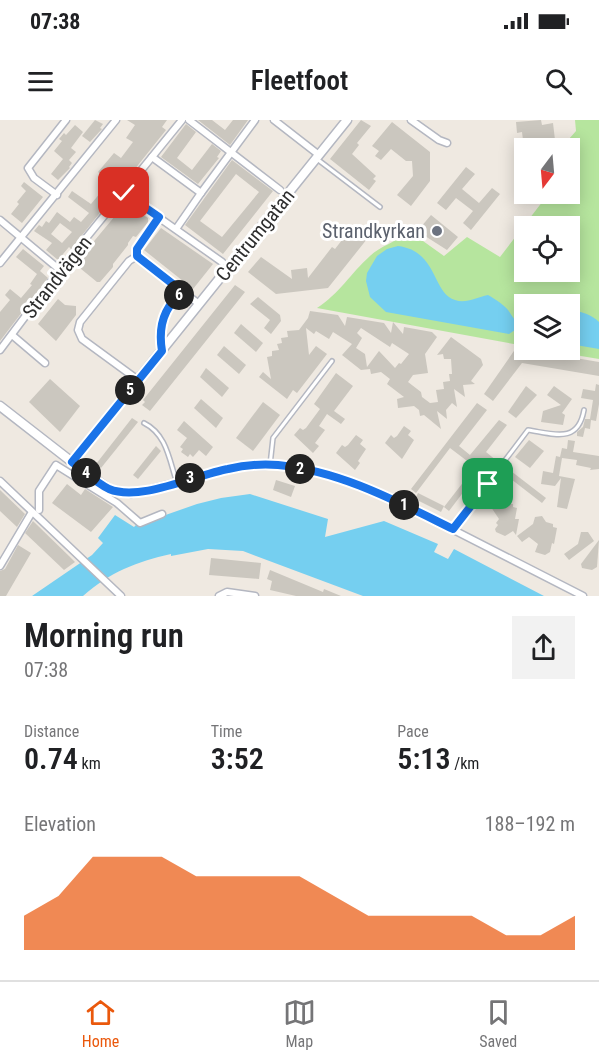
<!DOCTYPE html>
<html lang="en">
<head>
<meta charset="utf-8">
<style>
	:root { --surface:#fff; --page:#f2f2f2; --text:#202124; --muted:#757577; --line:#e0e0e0; --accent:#ea580c }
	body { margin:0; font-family:"Roboto Condensed",sans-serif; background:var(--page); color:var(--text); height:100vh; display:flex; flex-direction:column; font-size:22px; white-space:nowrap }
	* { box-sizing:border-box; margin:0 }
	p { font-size:20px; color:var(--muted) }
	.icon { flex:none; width:33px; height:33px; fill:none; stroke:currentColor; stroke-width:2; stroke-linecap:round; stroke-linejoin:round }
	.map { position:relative; height:476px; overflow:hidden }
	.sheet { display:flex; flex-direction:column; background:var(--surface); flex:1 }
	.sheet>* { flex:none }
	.needle { width:39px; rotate:196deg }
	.controls { position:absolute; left:514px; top:18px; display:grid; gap:12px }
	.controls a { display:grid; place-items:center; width:66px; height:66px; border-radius:0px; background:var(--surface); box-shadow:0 3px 15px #0003; font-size:30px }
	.pin { position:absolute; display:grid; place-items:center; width:51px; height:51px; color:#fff; margin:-26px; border-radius:12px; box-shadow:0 3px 9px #0006 }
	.km { position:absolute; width:30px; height:30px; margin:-15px; border-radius:50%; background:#222; color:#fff; font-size:16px; line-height:30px; text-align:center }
	.round { display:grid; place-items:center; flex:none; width:63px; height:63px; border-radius:0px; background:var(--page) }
	.overview { display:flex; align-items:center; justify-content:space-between; height:102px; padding:0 24px }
	h1 { font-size:33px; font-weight:600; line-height:45px }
	.stats { display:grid; grid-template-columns:repeat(3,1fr); gap:9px; height:102px; padding:6px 24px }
	.stats div { display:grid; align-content:center }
	.stats b { font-size:30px; font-weight:600 }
	.stats small { font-size:16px; font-weight:400 }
	.stats p { font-size:16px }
	.chart { height:168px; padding:12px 24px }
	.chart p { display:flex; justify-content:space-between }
	.chart svg { width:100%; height:108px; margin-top:6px; fill:var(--accent); opacity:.7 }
	.status { display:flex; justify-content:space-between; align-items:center; height:42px; padding:0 30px; background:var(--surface); direction:ltr }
	.status svg { height:16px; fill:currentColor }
	header { display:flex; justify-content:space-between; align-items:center; height:78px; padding:0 24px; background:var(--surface); font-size:27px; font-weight:600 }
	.tab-bar { display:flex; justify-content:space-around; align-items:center; height:84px; border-top:2px solid var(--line); background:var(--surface); font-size:16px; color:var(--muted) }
	.tab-bar a { display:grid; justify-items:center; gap:3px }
	.tab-bar .on { color:var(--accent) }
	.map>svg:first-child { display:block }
</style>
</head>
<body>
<div class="status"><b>07:38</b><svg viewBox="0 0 49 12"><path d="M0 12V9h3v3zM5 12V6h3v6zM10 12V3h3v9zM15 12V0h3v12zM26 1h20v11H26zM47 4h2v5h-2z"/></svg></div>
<header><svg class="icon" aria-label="menu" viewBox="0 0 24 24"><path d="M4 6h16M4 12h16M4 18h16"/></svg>Fleetfoot<svg class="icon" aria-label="search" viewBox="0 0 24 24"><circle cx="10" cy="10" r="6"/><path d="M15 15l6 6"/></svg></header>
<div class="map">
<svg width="599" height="476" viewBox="0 0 599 476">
	<rect width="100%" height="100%" fill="#efe9e1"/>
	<!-- green -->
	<path fill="#b6e59e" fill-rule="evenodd" d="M575,0H599V239L545,230H570V184H525V226L317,188C340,173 350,154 370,136C380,126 397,122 409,111L444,136L467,117L500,137L546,77L545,74H570V28H561L576,11ZM525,106H570V152H525Z"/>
	<!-- water -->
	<g fill="#75cff0">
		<path d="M398,126C438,131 432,173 455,180C466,184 477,177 488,175C495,179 503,184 508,190C513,197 515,203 525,206V216L515,210L509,214L386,192L370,177L366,161L367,153L377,136L387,129Z"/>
		<path d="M570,190C580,191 591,194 599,202V229L570,224Z"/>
		<path d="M250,374L328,399L325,417L384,401L438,424L434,432L448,439L454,429L544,476H363L243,431L208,429L171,436V434C136,442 110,452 83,476H32L92,435L103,423L98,418L115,395L134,407L136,405L141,406L157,398L197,384L221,378Z"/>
	</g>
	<!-- building -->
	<g fill="#cbc7bf" fill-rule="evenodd">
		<path d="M95,0L103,4L100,8L102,9L90,22L82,16Z"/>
		<path d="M127,0H167L162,7L166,10L71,129L69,127L58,140L46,130L52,123L34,111L39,105L42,107L46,101L49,103L57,92L70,102L74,97L81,102L89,93L68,77L72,71L91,84L101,72L105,75L114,64L98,52L114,33L121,38L133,22L126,18L135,5ZM60,103L72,112L62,123L51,114Z"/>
		<path d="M198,0H212L225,10L233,0H248L230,25Z"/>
		<path d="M361,0L371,6L357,23L359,25L352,34L376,56L373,59L376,61L369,70L330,39Z"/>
		<path d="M541,0L542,5L553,3L555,20L533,25L534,28H524L522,12L517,13L516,2Z"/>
		<path d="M392,2L430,32V61L411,86L397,75L413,56L412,41H406L391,29L381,40L375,36L379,31L372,26Z"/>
		<path d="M186,4L196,12L177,38L192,50L212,24L221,31L217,37L219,38L198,64L161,37Z"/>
		<path d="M75,5L83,12L71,28L76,32L69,40L72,43L69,47L70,48L58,60L51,54L63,39L54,31L62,21L59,19L64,13L66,15Z"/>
		<path d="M232,40L273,71L223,134L185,105ZM236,54L259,72L222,117L200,101Z"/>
		<path d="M466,47L475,54L462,69L479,83L492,68L500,74L471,110L463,103L473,91L456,78L446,90L437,83Z"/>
		<path d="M24,62L43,77L22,103L11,94L19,84L17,82L26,71L21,66Z"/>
		<path d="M125,84L148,98V102L136,117L133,116L128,123V125L113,144V147L100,162H97L75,144Z"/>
		<path d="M431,95L458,117L447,130L425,116L427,114L420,108Z"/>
		<path d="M161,108L213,144L193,169L144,130Z"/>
		<path d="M355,110L367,119L328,168L276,174L248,152L261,137L292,159L291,150L307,148L308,158L332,127L335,129L342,120L348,119Z"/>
		<path d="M23,129L44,146L40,151L48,158L0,221V192L10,180L5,175L10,169L21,178L32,165L30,164L37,154L16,137Z"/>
		<path d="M235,165L245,172L150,291L142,285L145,282L143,280Z"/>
		<path d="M258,177L280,195L281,201L271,214L264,208L270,200L250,184Z"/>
		<path d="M58,179L65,185L76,186V195L56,221L38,204Z"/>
		<path d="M310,191L338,195L345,206L347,197L384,203L391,213L393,202L403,214L404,207L432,212L437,217L425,234L428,253L413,255L408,262L421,272L422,277L430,283L438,282L436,270L444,269L443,262L450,261L449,254H452L451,239H444L443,234L437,235L451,217L481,239L483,245L471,261L475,264L463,265L465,277L454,269L457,287L452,283L446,290L447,299L437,291L441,309L424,295L420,296L419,290L414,286L398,288L397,279L404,277L387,264L390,259L381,252L371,254L370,249L361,250L342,235L352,224L333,212L329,219L316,211L314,214L306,208L309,235L316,226L327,234L297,273L293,270L287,279L259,257L263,252L271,259L267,237L272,236V231L279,230L277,224L282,223L281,218L288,217L287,211L299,210L308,198ZM361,208L390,227L392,223L409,234L401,244L399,243L395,248L379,231L367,247L365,234L356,228L362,218L357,213Z"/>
		<path d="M241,204L263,223L256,232L234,213Z"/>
		<path d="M224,226L246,245L239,254L217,235Z"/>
		<path d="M516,228L599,242V256L522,243L493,281L484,274Z"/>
		<path d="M206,248L229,268L222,277L200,257Z"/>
		<path d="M336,253L353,266L334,291L345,299L341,304L327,294L319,306L325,310L315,323L319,326L313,333L294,315L300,308L303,310L306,308L320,289L314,284Z"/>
		<path d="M50,259L80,286L60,312L29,282Z"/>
		<path d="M596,264L599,265V284L596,301L591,300L590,309L585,308L583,317L577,316V312L583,307L585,299H590L593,280L581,278L583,269L595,271Z"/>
		<path d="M526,266L537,275L516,298L508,292Z"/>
		<path d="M554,266L572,279L562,293L565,295L563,305L541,302L543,291L561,285L547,275Z"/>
		<path d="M201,279L223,298L216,308L194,288Z"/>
		<path d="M263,282L280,295L253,331L236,318Z"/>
		<path d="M477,283L487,290L459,326L470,335L499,300L507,305L486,332L497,341L493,346L487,341L449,391L444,387L475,347L450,328L416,373L411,369Z"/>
		<path d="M132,298L138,302L101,348L96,344Z"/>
		<path d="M184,301L213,327L206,336L199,330L193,337L190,334L188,337L181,332L183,329L180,327L187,318L177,310Z"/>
		<path d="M404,306L411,311L408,315L414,320L402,339L385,323L391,315L394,318L397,316Z"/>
		<path d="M356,315L363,320L360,324L366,329L358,341L360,343L355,350L336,333L342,325L345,327L348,325Z"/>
		<path d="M529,320L544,331L530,348L515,337Z"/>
		<path d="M568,320L575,321L573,332L599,336V349L590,350L591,348L576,345L577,340L562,338L559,356L575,359L567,389L557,387L561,358L555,366L541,364L543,351L553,353L556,336L560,337L562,328L567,329Z"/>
		<path d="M156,326L161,331L138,359L133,355Z"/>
		<path d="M507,348L546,378L542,383L503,353Z"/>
		<path d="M276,360L295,366L291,377L273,370Z"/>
		<path d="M67,364L81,375L85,369L113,387L91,412L52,383Z"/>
		<path d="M0,370L25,394L17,407L0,391Z"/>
		<path d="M418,373L444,386L441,392L415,379Z"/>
		<path d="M494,377H501L506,383L513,384V387L517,388L515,399H519L516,415L513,411L505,416L496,412L495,409L498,405L496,403L499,399L491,387L493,386Z"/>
		<path d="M542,396L546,402L553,404V407L557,408L554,424L552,423L550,432L545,435L535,432L538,424L529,417L522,422L517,416L533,404L535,397Z"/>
		<path d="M33,401L71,438L75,442L64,450L25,413Z"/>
		<path d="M581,412H588L594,421L569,440L564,434L578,424Z"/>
		<path d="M599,420L597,447L592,450L582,448L581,444Z"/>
		<path d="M18,425L31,433L6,476H0V451L5,449Z"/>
		<path d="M211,438L261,443L259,459L209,455Z"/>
		<path d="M270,450L323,472L324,469L341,476H296L270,470L272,461L267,459Z"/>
	</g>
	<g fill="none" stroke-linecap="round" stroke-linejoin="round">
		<!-- lane casing -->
		<g stroke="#b4b7c1" stroke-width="6">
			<g id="lane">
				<path d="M317,39L380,87"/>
				<path d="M161,228C158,206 164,187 182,173"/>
				<path d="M144,303C166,314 169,338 176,360"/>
				<path d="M270,345L273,318L332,241"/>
				<path d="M453,409L528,310C554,314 578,324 584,290"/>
			</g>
		</g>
		<!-- street casing -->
		<g stroke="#b4b7c1" stroke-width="9">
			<g id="street">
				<path d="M189,0L280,70"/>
				<path d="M274,0L319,35"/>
				<path d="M411,0L439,20L447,23"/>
				<path d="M152,37L201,73L176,109"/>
				<path d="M124,73L222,142"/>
				<path d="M201,73L255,0"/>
				<path d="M57,75L34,58L28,48L66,0"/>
				<path d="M0,100L60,150"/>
				<path d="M137,136C137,122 151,108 159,97"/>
				<path d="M0,143L116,0"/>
				<path d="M12,215L45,243"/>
				<path d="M0,230L60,150L182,0"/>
				<path d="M138,260L82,219L78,210L80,202L129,141L137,136L199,184"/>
				<path d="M72,342L109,368L131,374L230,348L276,345L326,354L387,376L583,476"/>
				<path d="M0,361L121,476"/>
				<path d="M39,390V371L56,345L117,383L140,403L162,394"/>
				<path d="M0,446L32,392"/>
				<path d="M219,476L227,472L255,476"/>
			</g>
		</g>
		<!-- secondary casing -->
		<g stroke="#b4b7c1" stroke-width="11">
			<path id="secondary" d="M0,286L72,342L347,0"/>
		</g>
		<!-- lane -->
		<use href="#lane" stroke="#fff" stroke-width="3"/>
		<!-- street -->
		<use href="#street" stroke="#fff" stroke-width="6"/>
		<!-- secondary -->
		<use href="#secondary" stroke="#fff" stroke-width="8"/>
	</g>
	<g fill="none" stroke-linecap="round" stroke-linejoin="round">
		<!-- route casing -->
		<g stroke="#fff" stroke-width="12">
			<path id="route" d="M124,73L159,97L137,129V136L183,172C163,187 158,207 162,231L72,342C84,351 95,362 109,369C140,382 195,355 228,349C244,345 263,344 278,345C341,351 398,382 453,409L488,364"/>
		</g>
		<!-- route -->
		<use href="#route" stroke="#1a73e8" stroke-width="8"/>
	</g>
	<!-- markers -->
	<circle fill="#6b7280" stroke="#fff" stroke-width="2" cx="437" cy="111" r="6"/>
	<g text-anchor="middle" stroke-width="6" stroke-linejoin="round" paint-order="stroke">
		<!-- worship labels -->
		<g font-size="20" fill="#5b616d" stroke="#fff" text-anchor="end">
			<text x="425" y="118">Strandkyrkan</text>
		</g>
		<!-- street labels -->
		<g font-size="20" fill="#2e2e2e" stroke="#fff">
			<text transform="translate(255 115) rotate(-51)" y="7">Centrumgatan</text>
			<text transform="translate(57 157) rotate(-52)" y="7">Strandvägen</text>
		</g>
	</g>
</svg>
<div class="controls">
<a><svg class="needle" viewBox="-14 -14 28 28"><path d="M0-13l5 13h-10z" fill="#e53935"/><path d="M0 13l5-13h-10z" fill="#757577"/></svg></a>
<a><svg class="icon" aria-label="locate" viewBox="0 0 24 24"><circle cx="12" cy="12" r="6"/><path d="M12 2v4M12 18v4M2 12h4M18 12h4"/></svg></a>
<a><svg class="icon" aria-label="layers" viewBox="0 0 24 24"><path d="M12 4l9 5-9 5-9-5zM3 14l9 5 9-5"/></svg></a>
</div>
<div class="pin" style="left:488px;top:364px;background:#1e9e55"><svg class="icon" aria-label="arrive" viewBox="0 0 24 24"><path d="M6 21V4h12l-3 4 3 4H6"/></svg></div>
<div class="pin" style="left:124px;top:73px;background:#d93025"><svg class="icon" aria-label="check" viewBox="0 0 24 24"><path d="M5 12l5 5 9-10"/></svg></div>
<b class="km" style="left:404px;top:385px">1</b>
<b class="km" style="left:300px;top:349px">2</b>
<b class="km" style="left:190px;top:358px">3</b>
<b class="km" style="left:86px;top:353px">4</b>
<b class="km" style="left:130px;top:270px">5</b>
<b class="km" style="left:179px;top:175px">6</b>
</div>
<section class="sheet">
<div class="overview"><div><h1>Morning run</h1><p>07:38</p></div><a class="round"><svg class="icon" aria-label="share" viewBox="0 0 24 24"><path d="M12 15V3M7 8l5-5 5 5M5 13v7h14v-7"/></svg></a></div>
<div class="stats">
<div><p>Distance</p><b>0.74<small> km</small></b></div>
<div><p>Time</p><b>3:52</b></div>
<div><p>Pace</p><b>5:13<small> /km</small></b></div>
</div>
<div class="chart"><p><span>Elevation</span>188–192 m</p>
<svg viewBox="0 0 160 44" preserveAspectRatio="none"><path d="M0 44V30L10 22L20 6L30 6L40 6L50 14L60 14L70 14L80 14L90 22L100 30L110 30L120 30L130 30L140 38L150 38L160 30V44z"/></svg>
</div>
</section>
<nav class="tab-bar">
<a class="on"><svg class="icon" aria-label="home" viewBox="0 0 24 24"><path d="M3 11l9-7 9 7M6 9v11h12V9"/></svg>Home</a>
<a><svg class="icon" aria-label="map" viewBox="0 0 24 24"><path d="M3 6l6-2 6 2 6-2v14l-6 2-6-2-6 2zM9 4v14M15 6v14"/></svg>Map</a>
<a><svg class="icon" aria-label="saved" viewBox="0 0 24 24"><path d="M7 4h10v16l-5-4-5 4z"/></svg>Saved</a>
</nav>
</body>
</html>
